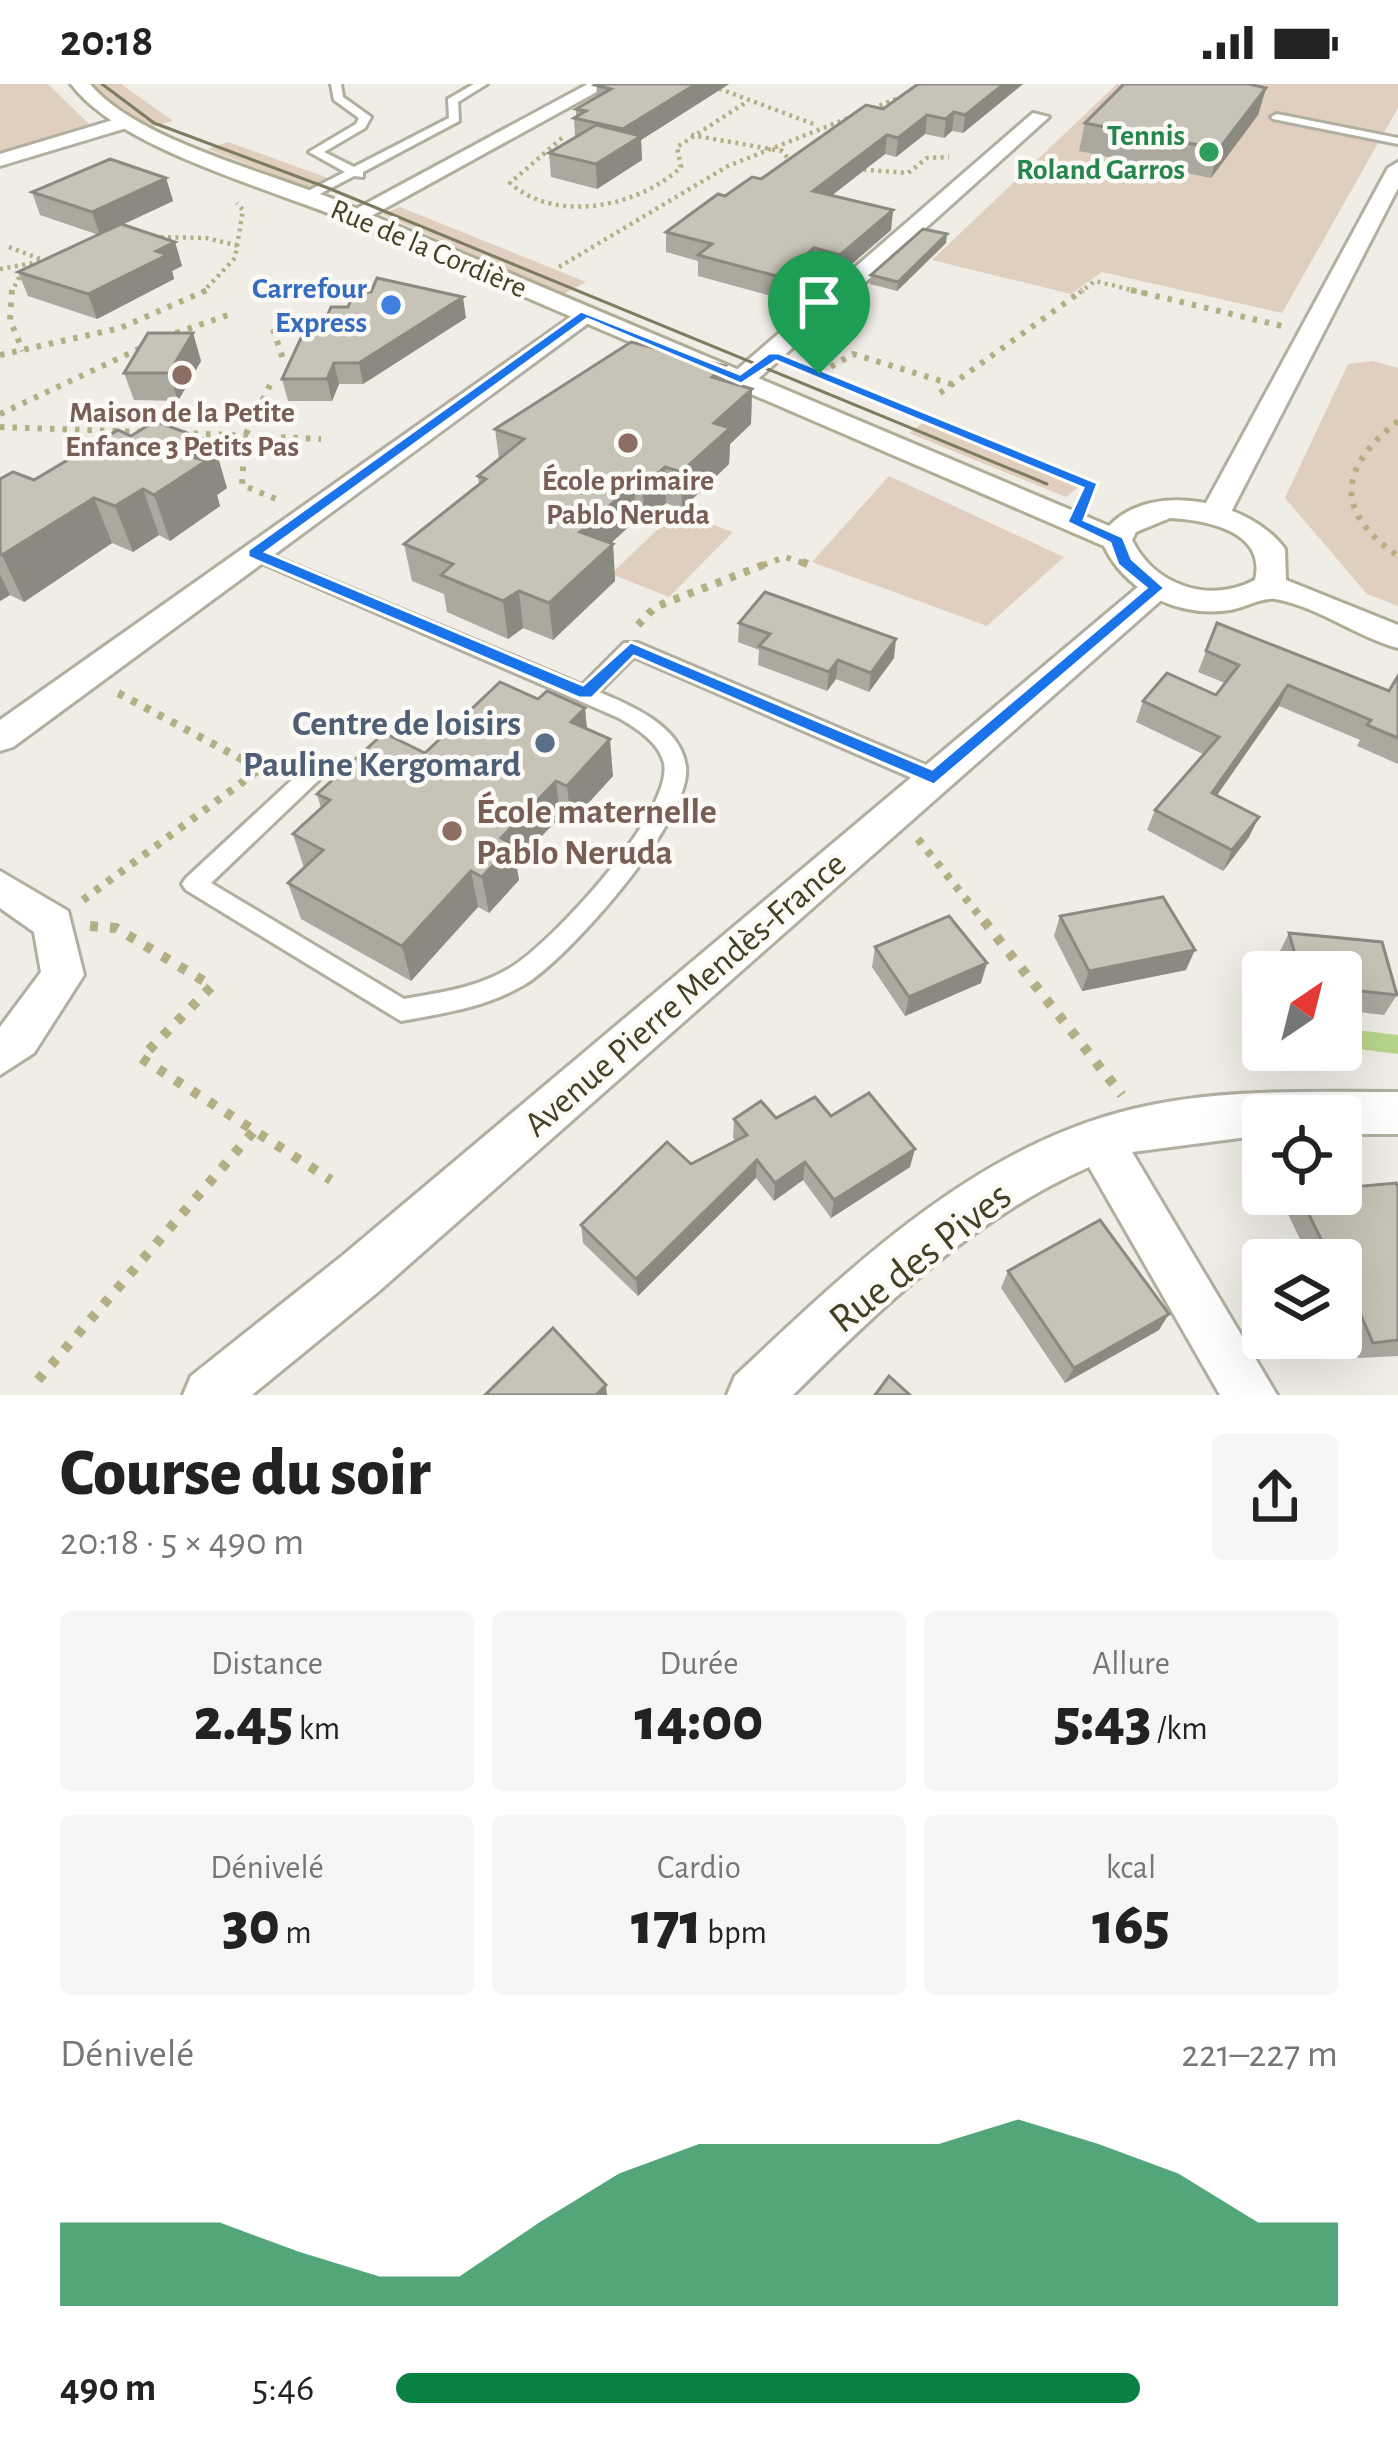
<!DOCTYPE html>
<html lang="fr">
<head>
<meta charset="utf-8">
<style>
	:root { --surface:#fff; --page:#f6f6f6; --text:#222; --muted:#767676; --accent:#0b8043 }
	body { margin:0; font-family:"Alegreya Sans",sans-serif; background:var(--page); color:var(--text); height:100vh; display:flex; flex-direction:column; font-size:45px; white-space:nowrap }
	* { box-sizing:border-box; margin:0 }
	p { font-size:39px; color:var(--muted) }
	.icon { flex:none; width:66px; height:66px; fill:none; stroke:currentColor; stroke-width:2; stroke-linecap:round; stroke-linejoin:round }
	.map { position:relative; height:1311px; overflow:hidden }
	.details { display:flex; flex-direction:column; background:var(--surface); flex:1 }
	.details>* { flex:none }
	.needle { width:78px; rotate:35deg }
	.buttons { position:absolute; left:1242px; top:867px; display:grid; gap:24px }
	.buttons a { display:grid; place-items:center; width:120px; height:120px; border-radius:12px; background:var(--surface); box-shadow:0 12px 48px #0002; font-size:60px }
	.pin { position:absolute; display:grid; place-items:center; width:102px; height:102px; color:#fff; margin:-123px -51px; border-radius:50% 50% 50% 0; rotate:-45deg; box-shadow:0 0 12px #0007 }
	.pin .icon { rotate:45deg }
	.round { display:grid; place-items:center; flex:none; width:126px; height:126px; border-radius:12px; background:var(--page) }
	.overview { display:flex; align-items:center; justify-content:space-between; height:204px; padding:0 60px }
	h1 { font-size:66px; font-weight:800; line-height:90px }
	.figures { display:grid; grid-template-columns:repeat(3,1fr); gap:18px; height:204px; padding:12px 60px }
	.figures div { display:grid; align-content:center; border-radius:12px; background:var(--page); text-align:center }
	.figures b { font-size:60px; font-weight:800 }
	.figures small { font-size:33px; font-weight:400 }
	.figures p { font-size:33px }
	.chart { height:336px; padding:24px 60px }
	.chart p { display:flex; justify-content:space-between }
	.chart svg { width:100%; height:216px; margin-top:12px; fill:var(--accent); opacity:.7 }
	ul { padding:0 60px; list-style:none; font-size:39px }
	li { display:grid; grid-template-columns:192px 144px 1fr; align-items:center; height:90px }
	li i { height:30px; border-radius:15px; background:var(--accent) }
	.status { display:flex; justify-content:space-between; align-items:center; height:84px; padding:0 60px; background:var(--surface); direction:ltr }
	.status svg { height:33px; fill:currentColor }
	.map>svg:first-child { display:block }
</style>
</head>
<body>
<div class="status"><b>20:18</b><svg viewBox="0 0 49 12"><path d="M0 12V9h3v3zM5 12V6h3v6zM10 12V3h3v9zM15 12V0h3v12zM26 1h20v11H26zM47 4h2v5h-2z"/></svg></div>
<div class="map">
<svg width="1398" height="1311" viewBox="0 0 1398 1311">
	<rect width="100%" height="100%" fill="#efede5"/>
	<!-- green -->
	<g fill="#e0cfbe">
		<path d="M0,0H48L89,40L0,68Z"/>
		<path d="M93,0H121L173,37L150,44L119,28Z"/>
		<path d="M1117,0H1398V24L1282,229L1102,188L1071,210L932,176Z"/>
		<path d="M228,58L331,95L307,104L208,65Z"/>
		<path d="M400,123L586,198L562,211L382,130Z"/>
		<path d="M1373,277L1398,284V522L1367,510L1285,414L1348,280Z"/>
		<path d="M924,338L1082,400L1066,413L909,349Z"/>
		<path d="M889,392L1064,473L987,542L812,478Z"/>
		<path d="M676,428L733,448L669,513L611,490Z"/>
	</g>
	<!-- water -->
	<path fill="#b9d58c" d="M1341,944L1398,951V970L1341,963Z"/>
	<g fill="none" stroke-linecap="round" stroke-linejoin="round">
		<!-- lane casing -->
		<g stroke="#b1af9f" stroke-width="6">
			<g id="lane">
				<path d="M331,0H341L343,13L371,33L365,44L324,68L354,83L449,34L448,15L474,0H487L458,18L459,37L363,88V93L354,92L308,116L302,112L304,109L345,88L309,68L356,40L359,34L334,16Z"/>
				<path d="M1277,30L1398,54V60L1273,35L1271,33Z"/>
				<path d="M254,464L582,601L624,559H638L942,688L945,694L942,700H926L634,573L599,608C632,622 681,642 686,683C692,735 568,875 524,901C484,924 445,929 401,937L186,806L182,800L186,794L308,681H324L327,686L324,691L211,799L404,915C443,908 476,904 510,884C551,860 674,727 664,679C659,658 636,644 619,634L248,473L245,469Z"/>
			</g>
		</g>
		<!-- street casing -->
		<g stroke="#b1af9f" stroke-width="6">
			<g id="street">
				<path d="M588,0H611L362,137L343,132Z"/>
				<path d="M1033,29L1049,33L750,302H732V290Z"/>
				<path d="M123,33L130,35V43L0,82V70Z"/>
				<path d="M1398,78V104L1230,430L1215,439L1204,436L1200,430L1388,84Z"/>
				<path d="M585,223L594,225V235L13,663L0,667V636Z"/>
				<path d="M1156,494L1172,504L1167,511L378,1208L252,1311H183L191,1292L342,1172L1145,497Z"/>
				<path d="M0,787L68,827L84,891L34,969L0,991V943L41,888L34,848L0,824Z"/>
				<path d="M1398,1008V1050H1341V1032H1263V1051L1132,1068L1277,1311H1220L1089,1083C974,1133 881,1224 793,1311H727L735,1292C851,1183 974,1063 1133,1025C1219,1004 1310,1008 1398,1008Z"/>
			</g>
		</g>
		<!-- secondary casing -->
		<g stroke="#b0ad97" stroke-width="6">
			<path id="secondary" d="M71,0H90C137,57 272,89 343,119C598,227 854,334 1109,442C1153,395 1251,418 1285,465L1286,496L1398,541V564C1357,553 1317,522 1275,515C1263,513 1243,524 1230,526C1179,534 1126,508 1104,462C854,354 603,246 353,139C274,105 120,66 71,0ZM1170,434C1206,436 1267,447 1255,496C1209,520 1155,502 1132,456L1136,448Z"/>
		</g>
		<!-- path-far3 -->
		<g stroke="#b3af85" stroke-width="4.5" stroke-dasharray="3 4.5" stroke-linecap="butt">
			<path d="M712,2L816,41"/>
			<path d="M691,51L782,67L795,83"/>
			<path d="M562,54L510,99C556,140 639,123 681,83L677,63L748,17"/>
			<path d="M856,85L908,89L927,74L949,73"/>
			<path d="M153,153L206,154L240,162"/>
			<path d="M9,163L40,175"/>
			<path d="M559,183L728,82L906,11"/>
			<path d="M0,185L50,176"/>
			<path d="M11,209L23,186"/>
			<path d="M202,209L235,174L243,126L237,119"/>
			<path d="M1079,209L1095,197L1144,209"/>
		</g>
		<!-- path-far2 -->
		<g stroke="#b3af85" stroke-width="6" stroke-dasharray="4.5 8" stroke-linecap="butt">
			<path d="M12,206L10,236L23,267"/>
			<path d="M1131,206L1282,242"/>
			<path d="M273,245L283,275"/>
			<path d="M164,253L231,230"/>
			<path d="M0,271L120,244L207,206"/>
			<path d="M798,281L1092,402L1085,414"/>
			<path d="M820,289L853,270L951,300"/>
			<path d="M270,301L245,352L242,401L281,417"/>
			<path d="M940,309L1083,206"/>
			<path d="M0,330L145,262"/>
			<path d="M1398,337C1339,384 1333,427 1398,472"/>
			<path d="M0,343L142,348"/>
			<path d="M181,349L321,355"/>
			<path d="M763,481L785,473L810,481"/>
		</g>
		<!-- path-far1 -->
		<g stroke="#b3af85" stroke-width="8" stroke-dasharray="6 9" stroke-linecap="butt">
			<path d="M802,478L810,481"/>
			<path d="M638,541L655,523L771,478"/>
			<path d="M918,755L986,840"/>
			<path d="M83,816L260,685L118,609"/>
		</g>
		<!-- path -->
		<g stroke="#b3af85" stroke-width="10" stroke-dasharray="8 12" stroke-linecap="butt">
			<path d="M984,837L1122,1011"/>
			<path d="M90,842L116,844L212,902L141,974L331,1096"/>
			<path d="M38,1296L254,1047"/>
		</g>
		<!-- lane -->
		<use href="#lane" fill="#fff" fill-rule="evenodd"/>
		<!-- street -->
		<use href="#street" fill="#fff" fill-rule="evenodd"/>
		<!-- secondary -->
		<use href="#secondary" fill="#fff" fill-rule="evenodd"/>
		<!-- tram -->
		<path stroke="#7d7c5e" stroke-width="3" d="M102,0L154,39L328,104L1047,400"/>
	</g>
	<!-- wall -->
	<g fill="#aba99d">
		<path d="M597,0H729L641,56L642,76L597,105L551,93L549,69L575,53L574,34L576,32V25L596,13Z"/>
		<path d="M918,0H1023L963,49L952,47L944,54L925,50L896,73L885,70L832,111L893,126L891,146L838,192L813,185L779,214L698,192V177L666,168V148L725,112L761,95L883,25Z"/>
		<path d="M1260,3L1266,4L1258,31L1211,94L1079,67L1085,39Z"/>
		<path d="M166,94L173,117L122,141L175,158L182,182L172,187L174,195L97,235L28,212L18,188L99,151L40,131L32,108Z"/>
		<path d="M946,159L897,207L870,200L871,191Z"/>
		<path d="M466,234L363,300H339L332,317H288L282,295Z"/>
		<path d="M193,249L201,277L178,317L134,316L124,289Z"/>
		<path d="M725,297L752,305L751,340L730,360L729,380L682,425L666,419L644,439L636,436L611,459L613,460L615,497L553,556L523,544L508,555L447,528L444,510L412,497L404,460L479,400L478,392L499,375L495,345Z"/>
		<path d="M0,395L34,396L227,404L217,411L220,422L170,457L159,451L133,468L112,459L24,518L10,511L0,517Z"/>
		<path d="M739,539L894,574L869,608L836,595L827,607L758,581L759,566L738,558Z"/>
		<path d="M1217,539L1389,607L1398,592V680L1357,662L1360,656L1279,622L1217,711L1249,753L1223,787L1147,746L1155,726L1203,670L1136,638L1143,617L1216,611L1225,599L1198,588Z"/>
		<path d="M538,615L585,624L587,645L613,692L571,738L560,733L516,779L519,796L489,829L478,823L411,897L301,835L288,799L304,784L293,750L321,724L317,710L425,669Z"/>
		<path d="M1060,832L1186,886L1082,907L1054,852Z"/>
		<path d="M1289,849L1397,911L1384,931L1341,926V888H1284L1279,869Z"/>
		<path d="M875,863L981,899L905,932L872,883Z"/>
		<path d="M831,1032L910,1083L831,1134L803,1096L774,1117L756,1094L638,1212L583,1159L581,1141L691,1080L736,1057L733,1054L734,1035Z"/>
		<path d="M1398,1103V1272L1358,1274L1341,1234V1176H1310L1286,1126L1298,1110H1341Z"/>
		<path d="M1008,1187L1159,1246L1065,1299L1001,1204Z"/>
	</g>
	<!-- shaded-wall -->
	<g fill="#8b8980">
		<path d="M696,0H729L641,56L642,76L597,105L596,80L624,63L623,45Z"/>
		<path d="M1004,0H1023L963,49L965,31Z"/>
		<path d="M1266,4L1258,31L1211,94L1219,65Z"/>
		<path d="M954,28L952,47L944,54L946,35Z"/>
		<path d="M927,31L925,50L896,73L898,54Z"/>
		<path d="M887,51L885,70L812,127L813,107Z"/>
		<path d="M166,94L173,117L100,151L92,128Z"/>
		<path d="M893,126L891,146L838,192L840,171Z"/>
		<path d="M947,150L946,159L897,207L898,198Z"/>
		<path d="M175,158L182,182L172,187L174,195L97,235L88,210L156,167Z"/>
		<path d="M814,164L813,185L779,214L780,193Z"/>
		<path d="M463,213L466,234L363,300L359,279Z"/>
		<path d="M193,249L201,277L178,317L169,289Z"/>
		<path d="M334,279L339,300L332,317L327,295Z"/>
		<path d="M725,282L724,316L712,293Z"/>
		<path d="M752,305L751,340L730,360L729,380L682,425L681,388L714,339Z"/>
		<path d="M214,359L227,404L217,411L220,422L170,457L154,411L192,373Z"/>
		<path d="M665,383L666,419L644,439L643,403Z"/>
		<path d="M634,400L636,436L583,485L580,448Z"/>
		<path d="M143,405L159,451L133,468L115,422Z"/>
		<path d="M94,414L112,459L24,518L2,471Z"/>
		<path d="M613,460L615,497L553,556L549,519Z"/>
		<path d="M0,490L10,511L0,517Z"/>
		<path d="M519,507L523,544L508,555L503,517Z"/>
		<path d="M896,555L894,574L869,608L871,589Z"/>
		<path d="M838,576L836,595L827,607L829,588Z"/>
		<path d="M1288,601L1279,622L1204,730L1212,709Z"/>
		<path d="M585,624L588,660L571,638Z"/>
		<path d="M610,655L613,692L571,738L567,702Z"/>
		<path d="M556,697L560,733L516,779L519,796L489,829L482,793L501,754Z"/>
		<path d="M1259,733L1249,753L1223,787L1232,766Z"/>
		<path d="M471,787L478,823L411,897L402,862Z"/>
		<path d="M1195,866L1186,886L1082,907L1089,887Z"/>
		<path d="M987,879L981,899L905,932L909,913Z"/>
		<path d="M915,1065L910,1083L831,1134L834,1116Z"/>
		<path d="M757,1076L756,1094L638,1212L636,1195Z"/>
		<path d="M805,1078L803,1096L774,1117L775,1099Z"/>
		<path d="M1169,1230L1159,1246L1065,1299L1074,1284Z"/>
		<path d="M606,1301L607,1311H596Z"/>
	</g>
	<!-- building -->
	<g fill="#c7c4b7" stroke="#8b8980" stroke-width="3">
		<path d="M597,0H696L623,45L574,34L586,27L576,25L611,5L595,1Z"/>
		<path d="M918,0H1004L965,31L954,28L946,35L927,31L898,54L887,51L813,107L893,126L840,171L814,164L780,193L698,171L712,160L666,148L718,110L725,112L752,93L761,95L866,21L883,25Z"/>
		<path d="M1124,0H1249L1266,4L1219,65L1085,39Z"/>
		<path d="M596,41L641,52L596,80L549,69Z"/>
		<path d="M110,75L166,94L92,128L32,108Z"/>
		<path d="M121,140L175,158L156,167L167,171L88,210L18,188Z"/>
		<path d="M923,145L947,150L898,198L871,191Z"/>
		<path d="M377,194L463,213L359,279H334L327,295H282L308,239H324L331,223H348L354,208H371Z"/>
		<path d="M148,249H193L169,289H124Z"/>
		<path d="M631,258L725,282L712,293L752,305L714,339L730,344L681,388L665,383L643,403L634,400L580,448L613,460L549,519L519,507L503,517L441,491L453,480L404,460L486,395L478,392L524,355L495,345Z"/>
		<path d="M155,337L214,359L192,373L206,377L154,411L143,405L115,422L94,414L2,471L0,470V395L13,388L34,396L118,346L131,352Z"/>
		<path d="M765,508L896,555L871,589L838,576L829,588L759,562L770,550L739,539Z"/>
		<path d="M1217,539L1389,607L1398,592V654L1367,641L1371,636L1288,601L1212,709L1259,733L1232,766L1155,726L1219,653L1143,617L1167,589L1216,611L1239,581L1206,567Z"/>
		<path d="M500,598L538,615L547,607L585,624L571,638L610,655L567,702L556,697L501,754L513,760L482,793L471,787L402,862L288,799L323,766L293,750L330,716L317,710L384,649L425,669Z"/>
		<path d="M1163,813L1195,866L1089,887L1060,832Z"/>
		<path d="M949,832L987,879L909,913L875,863Z"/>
		<path d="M1289,849L1382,858L1397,911L1341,905V888H1300Z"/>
		<path d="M869,1009L915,1065L834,1116L805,1078L775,1099L757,1076L636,1195L581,1141L667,1058L691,1080L747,1051L734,1035L761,1017L776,1034L815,1013L831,1032Z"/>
		<path d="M1396,1099L1398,1103V1256L1373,1259L1341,1185V1176H1331L1299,1110H1341V1104Z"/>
		<path d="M1100,1136L1169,1230L1074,1284L1008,1187Z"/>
		<path d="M553,1244L606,1301L596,1311H485Z"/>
		<path d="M889,1292L910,1311H875Z"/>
	</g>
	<!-- route -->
	<path fill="#1a73e8" stroke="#fff" stroke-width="3" fill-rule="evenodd" d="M581,227L740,290L769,269H779L1098,399L1084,436L1123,453L1132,475L1165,504L934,701L634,572L592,614H579L248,473V466ZM587,235L741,300L776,277L1083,404L1067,438L1110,459L1118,481L1146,504L932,685L631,558L583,601L266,468Z"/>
	<!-- markers -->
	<circle fill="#2e9e5b" stroke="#fbfaf6" stroke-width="4.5" cx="1209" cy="68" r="12"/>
	<circle fill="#3f7fe0" stroke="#fbfaf6" stroke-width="4.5" cx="391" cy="221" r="12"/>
	<g fill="#8d6e63" stroke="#fbfaf6" stroke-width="4.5">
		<circle cx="182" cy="291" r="12"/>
		<circle cx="628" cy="359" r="12"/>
		<circle cx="452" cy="747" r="12"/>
	</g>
	<circle fill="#5c6f8a" stroke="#fbfaf6" stroke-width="4.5" cx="545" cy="659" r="12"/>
	<g text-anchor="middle" stroke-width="9" stroke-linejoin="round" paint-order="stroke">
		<!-- far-leisure labels -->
		<g font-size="30" font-weight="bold" fill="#27864d" stroke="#fbfaf6" text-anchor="end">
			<text x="1185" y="61">Tennis<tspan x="1185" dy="34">Roland Garros</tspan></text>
		</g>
		<!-- far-street labels -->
		<g font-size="30" fill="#424123" stroke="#fbfaf6">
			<text transform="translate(429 164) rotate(23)" y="10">Rue de la Cordière</text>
		</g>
		<!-- far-shop labels -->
		<g font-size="30" font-weight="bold" fill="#366cbe" stroke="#fbfaf6" text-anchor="end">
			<text x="367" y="214">Carrefour<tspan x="367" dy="34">Express</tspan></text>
		</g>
		<!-- far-education labels -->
		<g font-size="30" font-weight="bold" fill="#785e54" stroke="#fbfaf6">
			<text x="182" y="338">Maison de la Petite<tspan x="182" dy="34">Enfance 3 Petits Pas</tspan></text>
			<text x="628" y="406">École primaire<tspan x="628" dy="34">Pablo Neruda</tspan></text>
		</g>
		<!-- service labels -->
		<g font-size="36" font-weight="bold" fill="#4e5e75" stroke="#fbfaf6" text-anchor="end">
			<text x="521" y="651">Centre de loisirs<tspan x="521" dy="41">Pauline Kergomard</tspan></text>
		</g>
		<!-- education labels -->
		<g font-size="36" font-weight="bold" fill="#785e54" stroke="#fbfaf6" text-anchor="start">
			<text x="476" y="739">École maternelle<tspan x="476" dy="41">Pablo Neruda</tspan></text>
		</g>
		<!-- street labels -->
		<g font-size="36" fill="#424123" stroke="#fbfaf6">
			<text transform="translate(684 909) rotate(-41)" y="13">Avenue Pierre Mendès-France</text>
		</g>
		<!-- near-street labels -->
		<g font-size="42" fill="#424123" stroke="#fbfaf6">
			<text transform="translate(919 1172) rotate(-38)" y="15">Rue des Pives</text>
		</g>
	</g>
</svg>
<div class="buttons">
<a><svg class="needle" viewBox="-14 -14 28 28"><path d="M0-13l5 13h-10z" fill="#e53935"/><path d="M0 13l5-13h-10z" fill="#767676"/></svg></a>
<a><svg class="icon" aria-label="locate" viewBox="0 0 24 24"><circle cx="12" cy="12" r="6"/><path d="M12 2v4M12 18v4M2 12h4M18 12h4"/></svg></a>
<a><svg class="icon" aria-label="layers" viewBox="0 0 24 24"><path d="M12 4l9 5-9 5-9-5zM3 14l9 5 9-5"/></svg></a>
</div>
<div class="pin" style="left:819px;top:290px;background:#1e9e55"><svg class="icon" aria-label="arrive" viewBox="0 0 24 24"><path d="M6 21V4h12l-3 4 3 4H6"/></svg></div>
</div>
<section class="details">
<div class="overview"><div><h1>Course du soir</h1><p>20:18 · 5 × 490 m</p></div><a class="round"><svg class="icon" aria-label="share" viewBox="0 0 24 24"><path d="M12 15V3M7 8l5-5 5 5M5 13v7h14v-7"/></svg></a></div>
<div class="figures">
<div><p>Distance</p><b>2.45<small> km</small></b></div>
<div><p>Durée</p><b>14:00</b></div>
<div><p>Allure</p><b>5:43<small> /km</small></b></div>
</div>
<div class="figures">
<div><p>Dénivelé</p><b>30<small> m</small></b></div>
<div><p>Cardio</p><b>171<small> bpm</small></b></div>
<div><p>kcal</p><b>165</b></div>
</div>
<div class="chart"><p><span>Dénivelé</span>221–227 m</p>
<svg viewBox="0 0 160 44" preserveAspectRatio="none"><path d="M0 44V27L10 27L20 27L30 33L40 38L50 38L60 27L70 17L80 11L90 11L100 11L110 11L120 6L130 11L140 17L150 27L160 27V44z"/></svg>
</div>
<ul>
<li><b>490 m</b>5:46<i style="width:79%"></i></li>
</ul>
</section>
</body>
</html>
